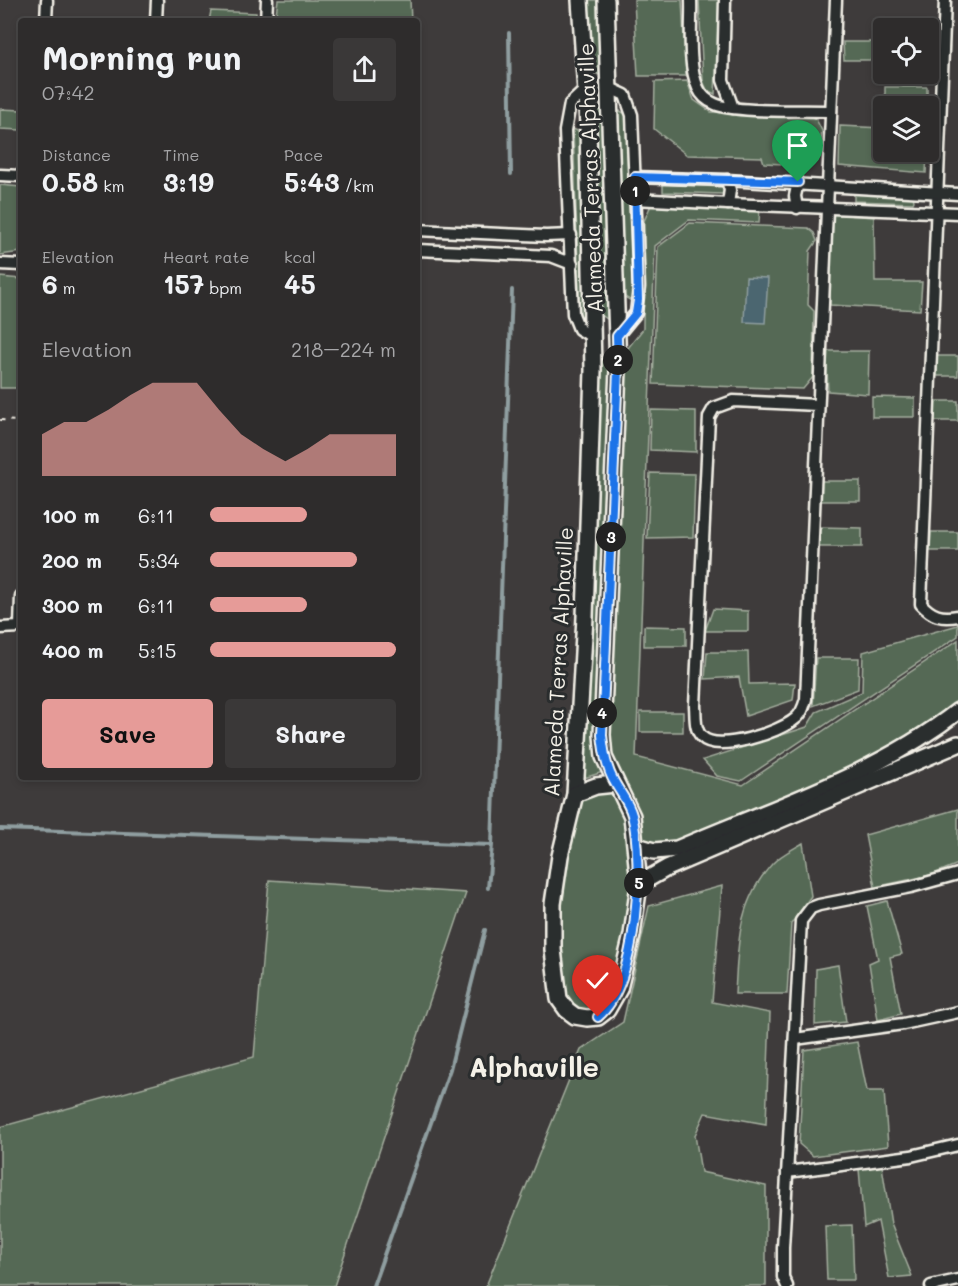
<!DOCTYPE html>
<html lang="en">
<head>
<meta charset="utf-8">
<style>
	:root { --surface:#2e2c2c; --page:#3a3838; --text:#f1f3f6; --muted:#a7a7a9; --line:#494848; --accent:#e69b98 }
	body { margin:0; font-family:Mali,sans-serif; background:var(--page); color:var(--text); height:100vh; display:flex; flex-direction:column; font-size:22px; white-space:nowrap }
	* { box-sizing:border-box; margin:0 }
	p { font-size:20px; color:var(--muted) }
	.icon { flex:none; width:33px; height:33px; fill:none; stroke:currentColor; stroke-width:2; stroke-linecap:round; stroke-linejoin:round }
	.map { position:relative; flex:1; overflow:hidden }
	.details { position:absolute; left:18px; top:18px; width:402px; height:762px; display:flex; flex-direction:column; background:var(--surface); border-radius:6px; box-shadow:0 3px 9px #0003,0 0 0 2px var(--line) }
	.details>* { flex:none }
	.buttons { position:absolute; left:873px; top:18px; display:grid; gap:12px }
	.buttons a { display:grid; place-items:center; width:66px; height:66px; border-radius:6px; background:var(--surface); box-shadow:0 3px 9px #0003,0 0 0 2px var(--line); font-size:30px }
	.pin { position:absolute; display:grid; place-items:center; width:51px; height:51px; color:#fff; margin:-62px -26px; border-radius:50% 50% 50% 0; rotate:-45deg; box-shadow:0 0 6px #0007 }
	.pin .icon { rotate:45deg }
	.km { position:absolute; width:30px; height:30px; margin:-15px; border-radius:50%; background:#222; color:#fff; font-size:16px; line-height:30px; text-align:center }
	.round { display:grid; place-items:center; flex:none; width:63px; height:63px; border-radius:6px; background:var(--page) }
	.head { display:flex; align-items:center; justify-content:space-between; height:102px; padding:0 24px }
	h1 { font-size:33px; font-weight:800; line-height:45px }
	.figures { display:grid; grid-template-columns:repeat(3,1fr); gap:9px; height:102px; padding:6px 24px }
	.figures div { display:grid; align-content:center }
	.figures b { font-size:26px; font-weight:800 }
	.figures small { font-size:16px; font-weight:400 }
	.figures p { font-size:16px }
	.chart { height:168px; padding:12px 24px }
	.chart p { display:flex; justify-content:space-between }
	.chart svg { width:100%; height:108px; margin-top:6px; fill:var(--accent); opacity:.7 }
	.button { display:flex; gap:12px; margin-top:auto; padding:12px 24px }
	.button a { flex:1; height:69px; border-radius:6px; background:var(--accent); color:#111; font-size:24px; font-weight:800; line-height:69px; text-align:center }
	.button a+a { background:var(--page); color:var(--text) }
	ul { padding:0 24px; list-style:none; font-size:20px }
	li { display:grid; grid-template-columns:96px 72px 1fr; align-items:center; height:45px }
	li i { height:15px; border-radius:8px; background:var(--accent) }
	.map>svg:first-child { display:block }
</style>
</head>
<body>
<div class="map">
<svg width="958" height="1286" viewBox="0 0 958 1286">
	<rect width="100%" height="100%" fill="#3e3b3b"/>
	<filter id="ink" filterUnits="userSpaceOnUse"><feTurbulence type="fractalNoise" baseFrequency=".0167" numOctaves="2"/><feDisplacementMap in="SourceGraphic" scale="12" xChannelSelector="R" yChannelSelector="G"/><feConvolveMatrix kernelMatrix="1 2 1 2 8 2 1 2 1" color-interpolation-filters="sRGB"/></filter>
	<g filter="url(#ink)">
		<!-- green -->
		<g fill="#546954" stroke="#a4ad9e" stroke-width="1.5">
			<path d="M278,0H410L411,21H275Z"/>
			<path d="M588,0H599L603,73L599,75L592,71Z"/>
			<path d="M634,0H682L686,76H638Z"/>
			<path d="M699,0H719L715,94L707,90L703,81Z"/>
			<path d="M211,11L256,13V21H209Z"/>
			<path d="M843,42H883V60H844Z"/>
			<path d="M687,81L694,100L711,112L807,115L816,119L822,131L819,157L803,165L764,163L762,157L687,155L654,129L655,82Z"/>
			<rect x="885" y="87" width="42" height="19"/>
			<path d="M599,107L604,108L609,318L607,319L600,314L594,111Z"/>
			<path d="M0,109L21,110V130L0,129Z"/>
			<path d="M620,111L626,114L633,302L623,296L617,114Z"/>
			<path d="M840,126L883,128L884,152H927L926,173L839,166Z"/>
			<path d="M573,129L584,134L585,319L580,315Z"/>
			<path d="M663,184L722,187L724,190L722,194L663,192Z"/>
			<path d="M0,185L21,187V252L0,255Z"/>
			<path d="M854,193L913,196L914,201L913,203L854,201Z"/>
			<path d="M651,205L760,206L759,223L689,220L655,246L636,757L743,785L958,640V711L910,745L677,849L637,846L602,735L609,594L628,348L643,329L644,221Z"/>
			<path d="M832,214L874,217L875,282H922L920,310L830,305Z"/>
			<path d="M690,223L808,228L814,233L817,241L810,251L808,305L814,311L813,377L803,389L653,384L658,247Z"/>
			<path d="M0,277L21,279L20,388H0Z"/>
			<path d="M826,351H869L868,394L828,391Z"/>
			<rect x="937" y="356" width="21" height="20"/>
			<path d="M605,357L610,361L596,722L597,748L603,772L584,778L582,774L600,361Z"/>
			<path d="M872,397L915,398V417H872Z"/>
			<rect x="934" y="401" width="24" height="20"/>
			<path d="M651,410L696,411V452L650,450Z"/>
			<path d="M650,473L695,474L693,537L647,538Z"/>
			<rect x="818" y="481" width="42" height="20"/>
			<path d="M820,527L862,528V547H819Z"/>
			<path d="M931,532H958V551H930Z"/>
			<path d="M713,609L748,611V631H705Z"/>
			<path d="M958,625V636L741,781L717,776L703,760L807,727L816,712L862,692L863,652Z"/>
			<path d="M644,626L686,627V646H644Z"/>
			<path d="M707,652H748L749,684L795,683L793,700L746,716L739,677L705,679Z"/>
			<path d="M816,658H859L858,689L813,706Z"/>
			<rect x="640" y="712" width="43" height="20"/>
			<path d="M604,790L611,792C650,848 626,938 607,997C596,1017 573,1014 566,993L561,930L563,879L582,797Z"/>
			<path d="M958,809V864L931,875L875,887L865,835Z"/>
			<path d="M803,843L811,896L791,924L787,994H735C738,944 737,903 772,864C780,855 793,849 803,843Z"/>
			<path d="M269,880L466,893L334,1286H0V1127L254,1057Z"/>
			<path d="M722,886L712,1002L770,1013L766,1124L705,1113L695,1135L701,1172L766,1186V1286H486L581,1050L623,1022L649,906Z"/>
			<path d="M887,901L902,954L890,957L901,1014L878,1020L869,963L878,959L867,906Z"/>
			<path d="M838,965L846,1022L815,1025L816,969Z"/>
			<path d="M857,1042L867,1091H884L888,1146L813,1156L799,1144L804,1050Z"/>
			<path d="M882,1166L891,1224L912,1276L889,1278L878,1221L864,1227L859,1169Z"/>
			<path d="M852,1225L854,1280H827L825,1226Z"/>
		</g>
		<!-- water -->
		<path fill="#4c6670" stroke="#8f9ea0" stroke-width="1.5" d="M746,277L768,278L765,323L744,322Z"/>
		<g fill="none" stroke-linecap="round" stroke-linejoin="round">
			<!-- stream -->
			<g stroke="#8f9ea0" stroke-width="4">
				<path d="M509,33L511,174"/>
				<path d="M0,829L492,845"/>
				<path d="M488,888L492,845L512,290"/>
				<path d="M373,1286L450,1069L485,930"/>
			</g>
			<!-- street casing -->
			<g stroke="#f4f1e8" stroke-width="15">
				<g id="street">
					<path d="M691,0C692,27 687,63 698,88C701,95 708,101 715,104C735,113 805,110 831,111"/>
					<path d="M725,0L723,80L733,108"/>
					<path d="M945,0L921,604C932,616 941,619 958,616"/>
					<path d="M46,21L47,0"/>
					<path d="M156,21L157,0"/>
					<path d="M266,21L267,0"/>
					<path d="M610,88L625,95L632,115L639,287L636,313L617,336"/>
					<path d="M585,90L570,104L565,131L573,314L579,329L594,338"/>
					<path d="M0,175L21,176"/>
					<path d="M635,177L727,180L730,190L728,204L635,199"/>
					<path d="M727,180L958,194"/>
					<path d="M728,204L958,213"/>
					<path d="M797,208L795,196L798,182"/>
					<path d="M417,230L546,236L571,235"/>
					<path d="M417,250L551,256L572,264"/>
					<path d="M0,264L21,265"/>
					<path d="M817,405L733,401L714,408L709,417L695,706C696,717 694,729 702,737C717,753 780,732 795,719C802,714 804,706 806,699L836,0"/>
					<path d="M20,627L21,596"/>
					<path d="M0,628L21,627"/>
					<path d="M795,1039L903,1024L958,1012"/>
					<path d="M787,1172L911,1156L958,1145"/>
					<path d="M787,1286L783,1277V1248L801,921L811,908L819,905L911,887L958,874"/>
					<path d="M931,1286L958,1280"/>
				</g>
			</g>
			<!-- secondary casing -->
			<g stroke="#f4f1e8" stroke-width="20">
				<g id="secondary">
					<path d="M580,0L588,124L593,370L585,617L575,794L560,856L553,904V950L559,999L567,1010L575,1016L587,1018L598,1017L607,1010L619,989L632,935L639,884L632,816L604,757L602,735L618,370L606,0"/>
					<path d="M575,794L596,786L615,784"/>
					<path d="M637,846L654,851L677,849C772,808 876,775 958,711"/>
					<path d="M639,884L667,868L958,744"/>
				</g>
			</g>
			<!-- path -->
			<path stroke="#f4f1e8" stroke-width="2" stroke-dasharray="4.5 4.5" stroke-linecap="butt" d="M0,420L21,421"/>
			<!-- street -->
			<use href="#street" stroke="#2a2d2e" stroke-width="10"/>
			<!-- secondary -->
			<use href="#secondary" stroke="#2a2d2e" stroke-width="15"/>
		</g>
	</g>
	<g fill="none" stroke-linecap="round" stroke-linejoin="round" filter="url(#ink)">
		<!-- route casing -->
		<g stroke="#fff" stroke-width="12">
			<path id="route" d="M598,1017C638,984 644,863 632,815C629,803 621,794 615,783C606,768 604,752 602,735L618,370L617,336L636,313L638,300L635,177L798,182"/>
		</g>
		<!-- route -->
		<use href="#route" stroke="#1a73e8" stroke-width="8"/>
	</g>
	<g text-anchor="middle" stroke-width="6" stroke-linejoin="round" paint-order="stroke">
		<!-- street labels -->
		<g font-size="21" fill="#f4f1e8" stroke="#2a2d2e">
			<text transform="translate(591 178) rotate(-92)" y="7">Alameda Terras Alphaville</text>
			<text transform="translate(559 662) rotate(-87)" y="7">Alameda Terras Alphaville</text>
		</g>
		<!-- district labels -->
		<g font-size="27" font-weight="bold" fill="#f4f1e8" stroke="#2a2d2e">
			<text x="534" y="1077">Alphaville</text>
		</g>
	</g>
</svg>
<div class="buttons">
<a><svg class="icon" aria-label="locate" viewBox="0 0 24 24"><circle cx="12" cy="12" r="6"/><path d="M12 2v4M12 18v4M2 12h4M18 12h4"/></svg></a>
<a><svg class="icon" aria-label="layers" viewBox="0 0 24 24"><path d="M12 4l9 5-9 5-9-5zM3 14l9 5 9-5"/></svg></a>
</div>
<div class="pin" style="left:798px;top:182px;background:#1e9e55"><svg class="icon" aria-label="arrive" viewBox="0 0 24 24"><path d="M6 21V4h12l-3 4 3 4H6"/></svg></div>
<div class="pin" style="left:598px;top:1017px;background:#d93025"><svg class="icon" aria-label="check" viewBox="0 0 24 24"><path d="M5 12l5 5 9-10"/></svg></div>
<b class="km" style="left:635px;top:191px">1</b>
<b class="km" style="left:618px;top:360px">2</b>
<b class="km" style="left:611px;top:537px">3</b>
<b class="km" style="left:602px;top:713px">4</b>
<b class="km" style="left:639px;top:883px">5</b>
<section class="details">
<div class="head"><div><h1>Morning run</h1><p>07:42</p></div><a class="round"><svg class="icon" aria-label="share" viewBox="0 0 24 24"><path d="M12 15V3M7 8l5-5 5 5M5 13v7h14v-7"/></svg></a></div>
<div class="figures">
<div><p>Distance</p><b>0.58<small> km</small></b></div>
<div><p>Time</p><b>3:19</b></div>
<div><p>Pace</p><b>5:43<small> /km</small></b></div>
</div>
<div class="figures">
<div><p>Elevation</p><b>6<small> m</small></b></div>
<div><p>Heart rate</p><b>157<small> bpm</small></b></div>
<div><p>kcal</p><b>45</b></div>
</div>
<div class="chart"><p><span>Elevation</span>218–224 m</p>
<svg viewBox="0 0 160 44" preserveAspectRatio="none"><path d="M0 44V27L10 22L20 22L30 17L40 11L50 6L60 6L70 6L80 17L90 27L100 33L110 38L120 33L130 27L140 27L150 27L160 27V44z"/></svg>
</div>
<ul>
<li><b>100 m</b>6:11<i style="width:52%"></i></li>
<li><b>200 m</b>5:34<i style="width:79%"></i></li>
<li><b>300 m</b>6:11<i style="width:52%"></i></li>
<li><b>400 m</b>5:15<i style="width:100%"></i></li>
</ul>
<div class="button"><a>Save</a><a>Share</a></div>
</section>
</div>
</body>
</html>
